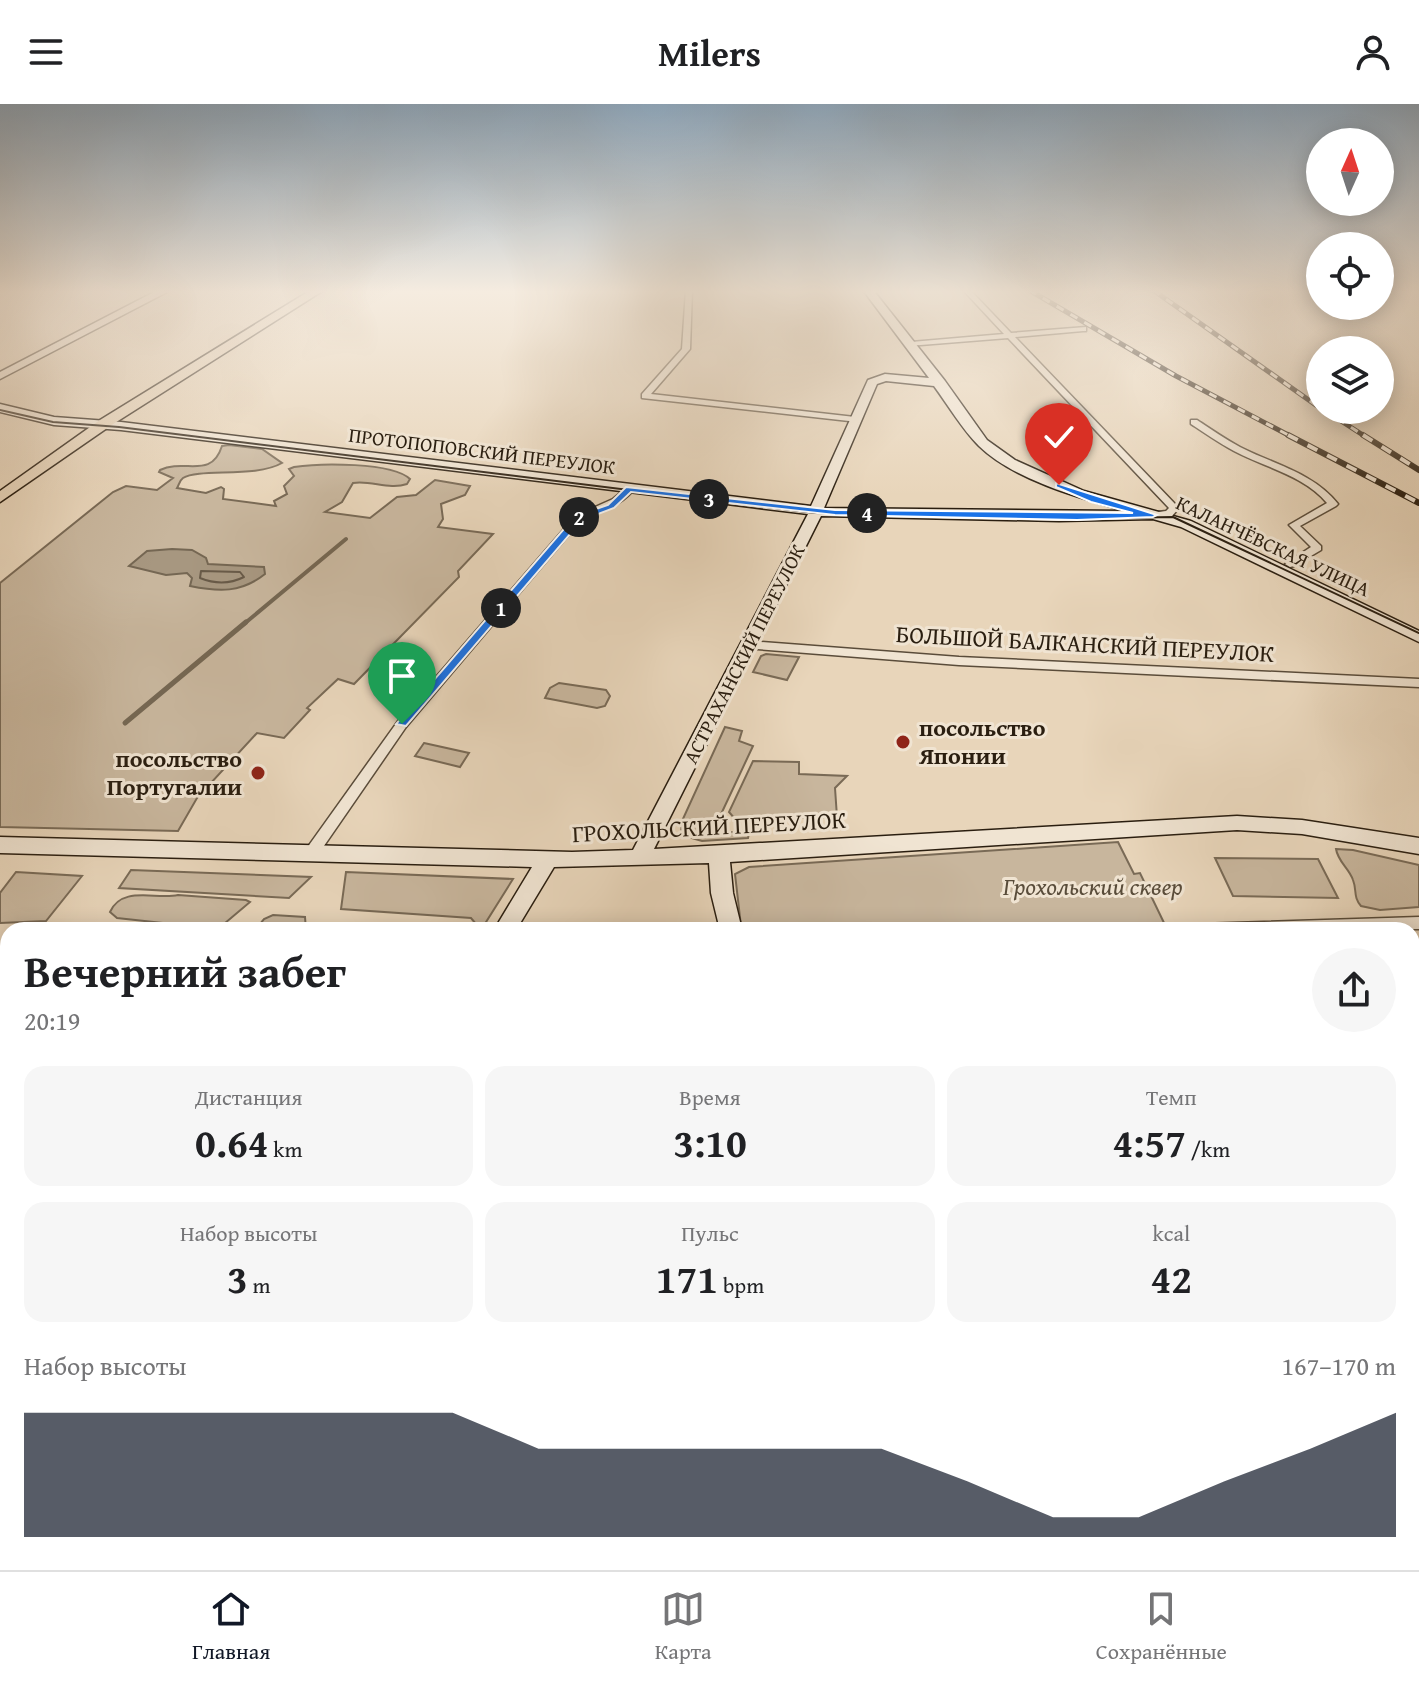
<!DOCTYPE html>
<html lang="ru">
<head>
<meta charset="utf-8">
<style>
	:root { --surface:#fff; --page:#f6f6f6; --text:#202124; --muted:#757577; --line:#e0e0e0; --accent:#111827 }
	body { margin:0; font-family:"Gentium Book Plus",serif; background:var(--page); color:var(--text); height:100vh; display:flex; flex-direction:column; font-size:30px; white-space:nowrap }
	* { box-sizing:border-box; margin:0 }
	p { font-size:26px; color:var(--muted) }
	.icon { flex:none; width:44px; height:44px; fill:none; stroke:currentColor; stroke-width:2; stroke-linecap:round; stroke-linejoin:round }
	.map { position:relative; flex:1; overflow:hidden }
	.sheet { position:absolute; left:0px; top:818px; width:1420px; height:648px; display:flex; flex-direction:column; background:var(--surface); border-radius:24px 24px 0 0; box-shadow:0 4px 20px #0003 }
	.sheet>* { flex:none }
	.needle { width:52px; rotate:3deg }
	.tools { position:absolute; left:1306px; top:24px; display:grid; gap:16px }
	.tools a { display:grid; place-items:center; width:88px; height:88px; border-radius:50%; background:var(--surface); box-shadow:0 4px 20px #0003; font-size:40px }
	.pin { position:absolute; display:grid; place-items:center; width:68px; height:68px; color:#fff; margin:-82px -34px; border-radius:50% 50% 50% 0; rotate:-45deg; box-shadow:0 0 8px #0007 }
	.pin .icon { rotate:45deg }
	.km { position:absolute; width:40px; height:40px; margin:-20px; border-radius:50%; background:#222; color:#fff; font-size:22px; line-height:40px; text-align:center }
	.round { display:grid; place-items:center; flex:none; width:84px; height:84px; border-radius:42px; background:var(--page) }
	.overview { display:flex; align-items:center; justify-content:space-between; height:136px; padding:0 24px }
	h1 { font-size:44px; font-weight:700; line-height:60px }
	.metrics { display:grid; grid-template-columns:repeat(3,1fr); gap:12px; height:136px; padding:8px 24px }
	.metrics div { display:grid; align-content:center; border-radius:20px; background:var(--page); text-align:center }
	.metrics b { font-size:40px; font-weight:700 }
	.metrics small { font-size:22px; font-weight:400 }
	.metrics p { font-size:22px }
	.chart { height:224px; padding:16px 24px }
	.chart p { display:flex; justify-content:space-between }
	.chart svg { width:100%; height:144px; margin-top:8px; fill:var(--accent); opacity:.7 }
	header { display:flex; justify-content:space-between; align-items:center; height:104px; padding:0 24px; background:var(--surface); font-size:36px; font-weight:700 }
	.tab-bar { display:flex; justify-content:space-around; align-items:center; height:112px; border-top:2px solid var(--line); background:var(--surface); font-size:22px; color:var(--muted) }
	.tab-bar a { display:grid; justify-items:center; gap:4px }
	.tab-bar .on { color:var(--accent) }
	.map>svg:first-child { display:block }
</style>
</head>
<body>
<header><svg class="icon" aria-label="menu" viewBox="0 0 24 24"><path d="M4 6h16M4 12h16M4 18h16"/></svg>Milers<svg class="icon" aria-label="person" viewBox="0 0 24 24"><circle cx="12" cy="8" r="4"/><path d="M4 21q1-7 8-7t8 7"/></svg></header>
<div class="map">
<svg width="1419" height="1466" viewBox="0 0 1419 1466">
	<rect width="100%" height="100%" fill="#e8d5ba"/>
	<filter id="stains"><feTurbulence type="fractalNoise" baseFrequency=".0025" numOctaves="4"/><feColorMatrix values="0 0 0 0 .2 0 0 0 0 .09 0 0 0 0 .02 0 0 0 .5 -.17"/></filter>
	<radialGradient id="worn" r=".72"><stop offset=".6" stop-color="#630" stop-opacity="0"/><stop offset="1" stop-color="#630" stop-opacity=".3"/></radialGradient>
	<!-- green -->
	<g fill="#c8b69d" stroke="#796a56" stroke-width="2">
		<path d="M229,341L262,345L282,359C256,374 199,364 183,374C179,377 179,381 177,384L206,389L221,383L224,385L223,395L276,402L274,397L287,390L284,382L294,372L289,365L294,363C320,359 392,358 410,375L407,380C389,386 371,376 353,379L342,398L325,408L370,414L397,393L416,391L435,376L470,382L465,391L441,400L443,415L438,423L493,430L458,467L459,473L354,580L338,575L307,604L310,606L284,634L257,629L197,694L178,727L0,723V479L113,388L126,382L157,386L173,374L159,368L160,366C185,354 211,376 222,342Z"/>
		<path d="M766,550L799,553L787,576L753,568L761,552Z"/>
		<path d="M559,579L606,586L610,592L605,602L597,604L545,594L550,584Z"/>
		<path d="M725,623L742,627L739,637L753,642L715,723L730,728L749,729L748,734L702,737L681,731L682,717Z"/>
		<path d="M424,639L469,649L460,663L415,652Z"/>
		<path d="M753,657L799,658V670L847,672L835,684L837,713L735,715L729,708Z"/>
		<path d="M1118,738L1134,770L1140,769L1166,823L1133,826H743L741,822L735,770L749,763Z"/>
		<path d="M1336,745L1353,746L1419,761V803L1380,806L1361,802C1353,793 1357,786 1353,776C1349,764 1338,758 1336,745Z"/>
		<path d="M1215,754L1318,755L1338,794L1233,792Z"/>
		<path d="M131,766L311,773L289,794L119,784Z"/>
		<path d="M16,768L82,772L46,817L0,819V789Z"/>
		<path d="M346,768L513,775L481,826L471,814L341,805Z"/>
		<path d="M178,791L246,796L250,798L218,825L117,814L110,808C122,781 156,796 178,791Z"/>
		<path d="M273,811L305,813L306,826H255L264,815Z"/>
		<path d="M1089,1458H1249L1255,1466H1086Z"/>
	</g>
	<!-- water -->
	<path fill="#a79780" stroke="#756753" stroke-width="2" d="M172,445L192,446L206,454L208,460L264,463L265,470C241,489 219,488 190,482L192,474L187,469L166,471L129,462L147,447Z"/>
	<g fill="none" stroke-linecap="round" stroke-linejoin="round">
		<!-- shore -->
		<path stroke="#685a48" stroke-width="2" d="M201,467L240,468L244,473C230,480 215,480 200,474Z"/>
		<!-- stream-far1 -->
		<path stroke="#756753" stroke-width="4" d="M244,520L346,435"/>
		<!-- stream -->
		<path stroke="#756753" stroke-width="5" d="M125,619L246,518"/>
		<!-- street casing -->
		<g stroke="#5a4c3a" stroke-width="3">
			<g id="street">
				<path d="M686,186H692L690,245L651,290L855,313L859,316L858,318L642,294V290L682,245Z"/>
				<path d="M963,186H970L1011,229L1086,223V227H1083L1015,233L1177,402L1179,404L1172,412L1150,413V409L1166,407L1169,404L1008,234L908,242L907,240L911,238L1004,230Z"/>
				<path d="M1191,316H1197C1211,325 1225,335 1240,343C1273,360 1314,369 1338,400L1336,402L1300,422L1321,442V446L1294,462L1290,463L1285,460L1311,443L1289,421L1327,399C1305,372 1264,363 1234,347C1219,339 1205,329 1191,320Z"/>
				<path d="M629,382L634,385C619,405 595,406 577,421L406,623L317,752H307L305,748L307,744L398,617L571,417L584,408L613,395Z"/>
				<path d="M748,537L959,553L1419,575V583L959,561L744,544L742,541Z"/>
				<path d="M1419,813V825L1191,826L1194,822L1199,820Z"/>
			</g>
		</g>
		<!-- secondary casing -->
		<g stroke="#2a1e10" stroke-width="3">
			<g id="secondary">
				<path d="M158,186H171L0,275V268Z"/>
				<path d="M863,186H873L945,277L987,336L1015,356L1084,387L1191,417L1419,527V538L1181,423L1153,415L1059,417L821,412L654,745L1237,712L1302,716L1419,734V750L1302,730L1237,726L730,758L733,789L742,826H720L711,789L709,759L554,763L516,826H494L532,763L0,749V733L572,748L633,746L808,410L121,326L54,321L0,308V300L54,313L121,318L811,402L868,276L885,270L929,274ZM886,277L934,282C948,301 962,325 979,342C1014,376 1080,394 1126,407L824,404L877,280Z"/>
				<path d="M1419,1029V1055L1412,1056V1030Z"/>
				<path d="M105,1458H141L138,1466H102Z"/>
				<path d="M797,1458H832L829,1466H794Z"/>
			</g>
		</g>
		<!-- primary casing -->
		<g stroke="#2a1e10" stroke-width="3">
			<path id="primary" d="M311,186H324L110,322L0,398V387L100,316Z"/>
		</g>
		<!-- street -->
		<use href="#street" fill="#f0e4d2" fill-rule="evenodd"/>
		<!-- secondary -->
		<use href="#secondary" fill="#f0e4d2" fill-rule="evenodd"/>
		<!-- primary -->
		<use href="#primary" fill="#e8d5ba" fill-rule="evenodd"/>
		<!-- tram -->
		<path stroke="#2a1e10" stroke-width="2" d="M0,306L53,318L119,323L815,409L1060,415L1173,413L1419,529"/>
		<!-- rail-far1 casing -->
		<g stroke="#2a1e10" stroke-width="5">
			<g id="rail-far1">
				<path d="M1029,186L1176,272L1292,333"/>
				<path d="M1153,186L1320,304"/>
				<path d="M1324,306L1366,333"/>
			</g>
		</g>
		<!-- rail casing -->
		<g stroke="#2a1e10" stroke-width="6">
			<g id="rail">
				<path d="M1288,331L1419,399"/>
				<path d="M1363,331L1419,366"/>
			</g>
		</g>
		<!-- rail-far1 -->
		<use href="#rail-far1" stroke="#f0e4d2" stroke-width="3" stroke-dasharray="8" stroke-linecap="butt"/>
		<!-- rail -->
		<use href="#rail" stroke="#f0e4d2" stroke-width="4" stroke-dasharray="11" stroke-linecap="butt"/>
	</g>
	<!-- sky -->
	<linearGradient id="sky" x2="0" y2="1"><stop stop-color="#8ea8be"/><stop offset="0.48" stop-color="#f5ece0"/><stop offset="1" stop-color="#f5ece0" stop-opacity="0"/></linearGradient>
	<rect width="1419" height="391" fill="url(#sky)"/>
	<!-- route -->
	<path fill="#1a73e8" stroke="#fff" stroke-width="2" d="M1056,379L1157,411L1153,413L1077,416L835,411L631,388L614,404L582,416L406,622L396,620L575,412L608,401L626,383L835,406L1133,409L1091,398L1056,383Z"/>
	<!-- markers -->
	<g fill="#8f2418" stroke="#f0e4d2" stroke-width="3">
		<circle cx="903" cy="638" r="8"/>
		<circle cx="258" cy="669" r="8"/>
	</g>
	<g text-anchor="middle" stroke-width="6" stroke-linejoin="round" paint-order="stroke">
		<!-- far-street labels -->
		<g font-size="20" fill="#2a1e10" stroke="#f0e4d2">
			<text transform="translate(482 347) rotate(7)" y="7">ПРОТОПОПОВСКИЙ ПЕРЕУЛОК</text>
			<text transform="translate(1273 442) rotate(25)" y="7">КАЛАНЧЁВСКАЯ УЛИЦА</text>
			<text transform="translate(744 550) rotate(-63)" y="7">АСТРАХАНСКИЙ ПЕРЕУЛОК</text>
		</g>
		<!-- street labels -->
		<g font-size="24" fill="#2a1e10" stroke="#f0e4d2">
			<text transform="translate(1085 540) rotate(3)" y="8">БОЛЬШОЙ БАЛКАНСКИЙ ПЕРЕУЛОК</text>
			<text transform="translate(709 723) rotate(-3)" y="8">ГРОХОЛЬСКИЙ ПЕРЕУЛОК</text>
		</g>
		<!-- poi labels -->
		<g font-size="24" font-weight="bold" fill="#2a1e10" stroke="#f0e4d2" text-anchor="start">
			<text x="919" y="632">посольство<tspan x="919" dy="28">Японии</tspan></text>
			<text x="242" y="663" text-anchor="end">посольство<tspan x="242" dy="28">Португалии</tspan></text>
		</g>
		<!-- park labels -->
		<g font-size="24" font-style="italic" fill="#594c3a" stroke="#f0e4d2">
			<text x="1093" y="791">Грохольский сквер</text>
		</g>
	</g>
	<rect width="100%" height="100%" filter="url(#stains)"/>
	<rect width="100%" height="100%" fill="url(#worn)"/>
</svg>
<div class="tools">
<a><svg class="needle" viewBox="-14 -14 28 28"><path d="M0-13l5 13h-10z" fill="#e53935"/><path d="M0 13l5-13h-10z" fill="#757577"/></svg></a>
<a><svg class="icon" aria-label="locate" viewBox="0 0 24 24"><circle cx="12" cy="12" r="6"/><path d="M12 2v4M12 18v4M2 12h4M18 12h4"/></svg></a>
<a><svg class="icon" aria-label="layers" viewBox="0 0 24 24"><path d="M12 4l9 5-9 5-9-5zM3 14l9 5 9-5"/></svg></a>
</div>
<div class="pin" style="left:402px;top:620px;background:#1e9e55"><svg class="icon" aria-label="arrive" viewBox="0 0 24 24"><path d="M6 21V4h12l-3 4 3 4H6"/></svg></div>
<div class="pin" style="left:1059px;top:381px;background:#d93025"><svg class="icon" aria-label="check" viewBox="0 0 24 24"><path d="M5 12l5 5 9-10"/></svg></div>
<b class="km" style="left:501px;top:504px">1</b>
<b class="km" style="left:579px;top:413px">2</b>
<b class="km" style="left:709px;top:395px">3</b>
<b class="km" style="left:867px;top:409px">4</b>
<section class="sheet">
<div class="overview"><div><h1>Вечерний забег</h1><p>20:19</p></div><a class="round"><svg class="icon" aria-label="share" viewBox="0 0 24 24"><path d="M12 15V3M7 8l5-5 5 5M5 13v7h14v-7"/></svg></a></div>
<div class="metrics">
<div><p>Дистанция</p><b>0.64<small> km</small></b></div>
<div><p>Время</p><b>3:10</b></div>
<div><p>Темп</p><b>4:57<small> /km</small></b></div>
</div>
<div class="metrics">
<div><p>Набор высоты</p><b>3<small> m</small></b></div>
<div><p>Пульс</p><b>171<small> bpm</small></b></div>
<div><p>kcal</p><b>42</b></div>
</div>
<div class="chart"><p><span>Набор высоты</span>167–170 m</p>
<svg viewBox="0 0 160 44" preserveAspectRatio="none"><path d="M0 44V6L10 6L20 6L30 6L40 6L50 6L60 17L70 17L80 17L90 17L100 17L110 27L120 38L130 38L140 27L150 17L160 6V44z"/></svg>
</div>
</section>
</div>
<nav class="tab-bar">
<a class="on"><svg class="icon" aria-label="home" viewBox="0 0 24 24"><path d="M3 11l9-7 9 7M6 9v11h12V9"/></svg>Главная</a>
<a><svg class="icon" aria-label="map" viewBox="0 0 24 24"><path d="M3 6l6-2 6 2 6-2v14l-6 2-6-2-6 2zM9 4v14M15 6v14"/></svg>Карта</a>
<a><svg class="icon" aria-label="saved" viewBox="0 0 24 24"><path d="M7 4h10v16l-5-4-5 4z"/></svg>Сохранённые</a>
</nav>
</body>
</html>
